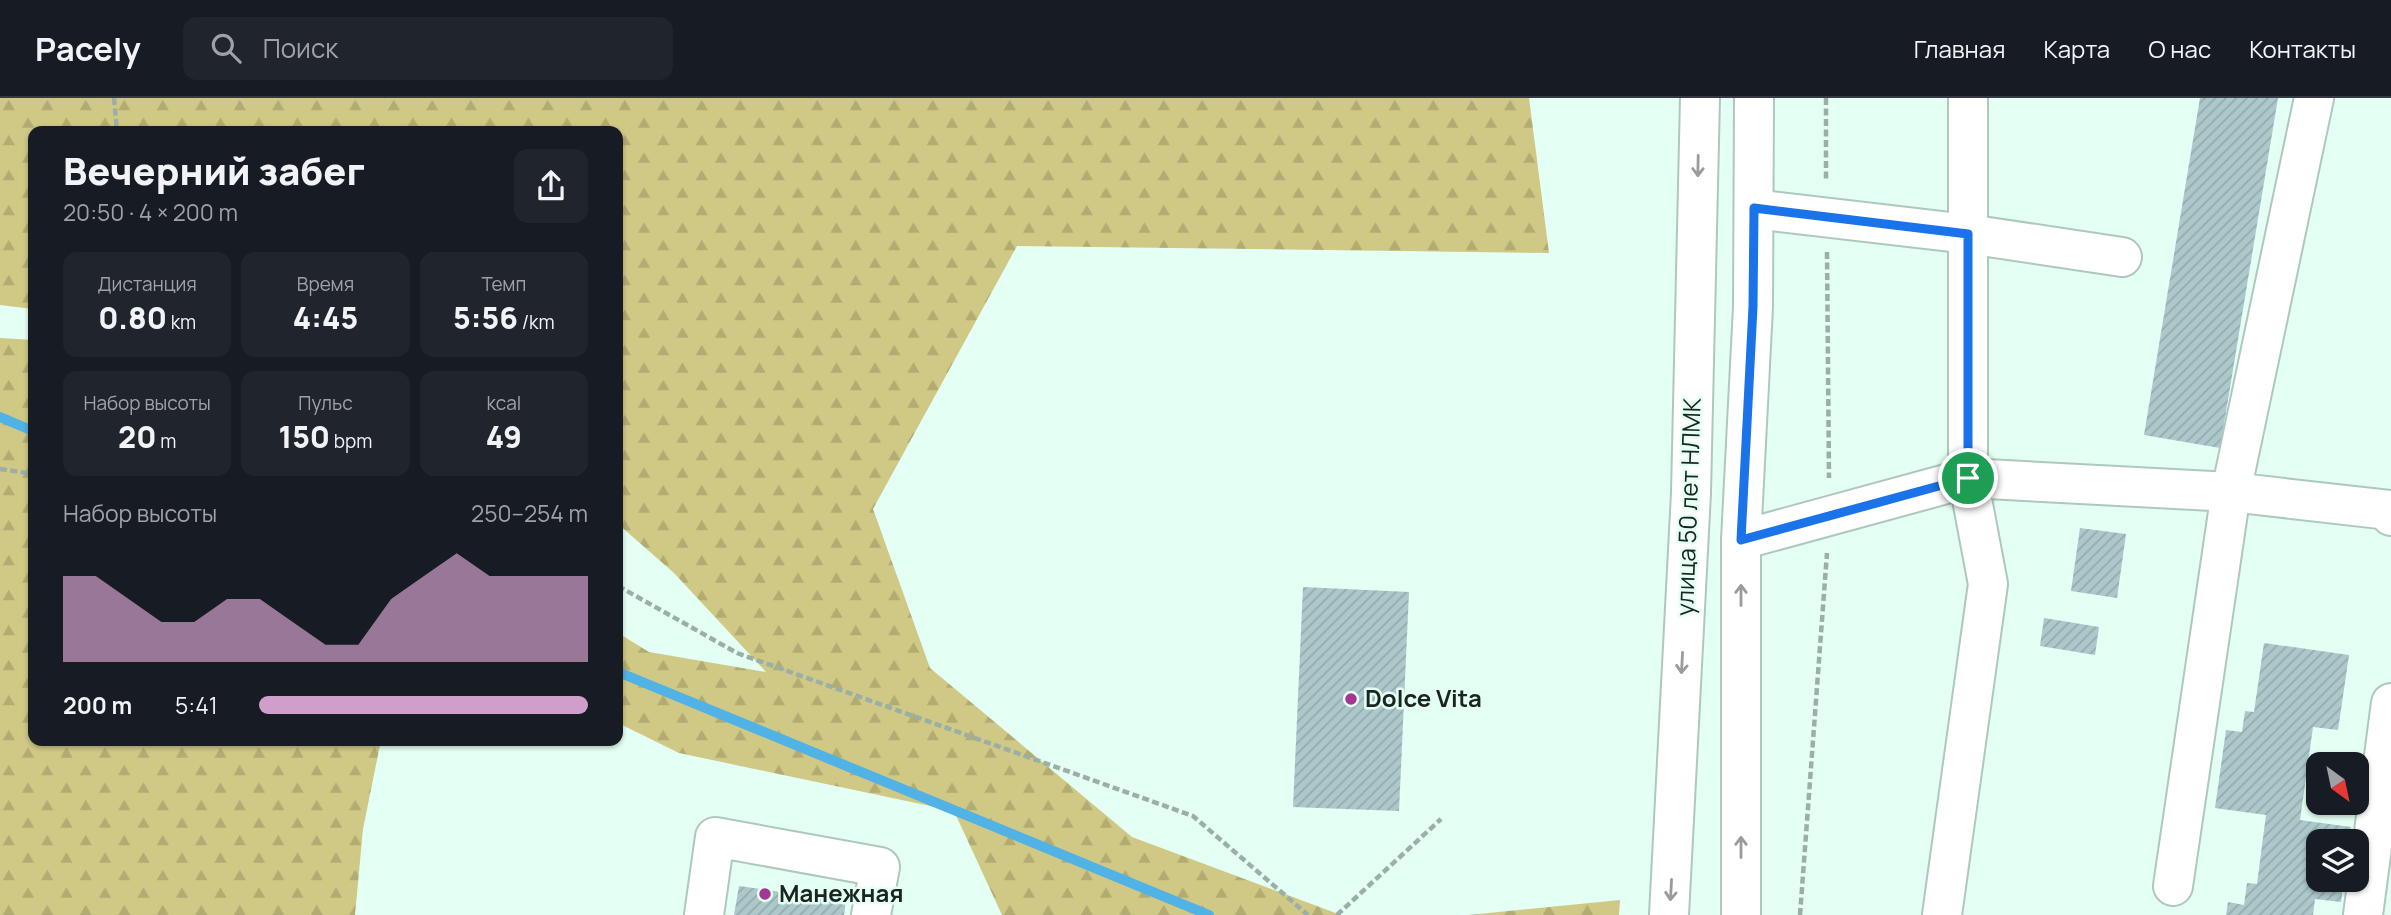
<!DOCTYPE html>
<html lang="ru">
<head>
<meta charset="utf-8">
<style>
	:root { --surface:#171b24; --page:#20242c; --text:#f1f3f6; --muted:#9ea1a6; --line:#363941; --accent:#cf9eca }
	body { margin:0; font-family:Manrope,sans-serif; background:var(--page); color:var(--text); height:100vh; display:flex; flex-direction:column; font-size:26px; white-space:nowrap }
	* { box-sizing:border-box; margin:0 }
	p { font-size:23px; color:var(--muted) }
	.icon { flex:none; width:38px; height:38px; fill:none; stroke:currentColor; stroke-width:2; stroke-linecap:round; stroke-linejoin:round }
	.map { position:relative; flex:1; overflow:hidden }
	.details { position:absolute; left:28px; top:28px; width:595px; height:620px; display:flex; flex-direction:column; background:var(--surface); border-radius:14px; box-shadow:0 2px 5px #0004 }
	.details>* { flex:none }
	.needle { width:46px; rotate:147deg }
	.buttons { position:absolute; left:2306px; top:654px; display:grid; gap:14px }
	.buttons a { display:grid; place-items:center; width:63px; height:63px; border-radius:14px; background:var(--surface); box-shadow:0 2px 5px #0004; font-size:35px }
	.pin { position:absolute; display:grid; place-items:center; width:60px; height:60px; color:#fff; margin:-30px; border:4px solid #fff; border-radius:50%; box-shadow:0 2px 7px #0007 }
	.round { display:grid; place-items:center; flex:none; width:74px; height:74px; border-radius:14px; background:var(--page) }
	.summary { display:flex; align-items:center; justify-content:space-between; height:119px; padding:0 35px }
	h1 { font-size:38px; font-weight:800; line-height:52px }
	.metrics { display:grid; grid-template-columns:repeat(3,1fr); gap:10px; height:119px; padding:7px 35px }
	.metrics div { display:grid; align-content:center; border-radius:14px; background:var(--page); text-align:center }
	.metrics b { font-size:30px; font-weight:800 }
	.metrics small { font-size:19px; font-weight:400 }
	.metrics p { font-size:19px }
	.chart { height:196px; padding:14px 35px }
	.chart p { display:flex; justify-content:space-between }
	.chart svg { width:100%; height:126px; margin-top:7px; fill:var(--accent); opacity:.7 }
	ul { padding:0 35px; list-style:none; font-size:23px }
	li { display:grid; grid-template-columns:112px 84px 1fr; align-items:center; height:52px }
	li i { height:18px; border-radius:9px; background:var(--accent) }
	header { display:flex; align-items:center; gap:42px; box-sizing:border-box; height:98px; padding:0 35px; background:var(--surface); border-bottom:2px solid var(--line) }
	header strong { font-size:33px }
	nav { display:flex; gap:38px; margin-inline-start:auto; font-size:24px }
	.search { width:490px; height:63px; background:var(--page); display:flex; align-items:center; gap:18px; box-sizing:border-box; padding:0 24px; border-radius:14px; color:var(--muted); font-size:26px }
	.map>svg:first-child { display:block }
</style>
</head>
<body>
<header>
<strong>Pacely</strong>
<div class="search"><svg class="icon" aria-label="search" viewBox="0 0 24 24"><circle cx="10" cy="10" r="6"/><path d="M15 15l6 6"/></svg>Поиск</div>
<nav><a>Главная</a><a>Карта</a><a>О нас</a><a>Контакты</a></nav>
</header>
<div class="map">
<svg width="2391" height="817" viewBox="0 0 2391 817">
	<defs>
		<pattern id="forest-firs" width="22" height="20" patternUnits="userSpaceOnUse" patternTransform="scale(1.75)"><rect width="22" height="20" fill="#d0c885"/><path d="M5 1l3.5 6h-7zM16 11l3.5 6h-7z" fill="#b2ac73"/></pattern>
		<pattern id="building-hatch" width="6" height="6" patternUnits="userSpaceOnUse" patternTransform="scale(1.75)"><rect width="6" height="6" fill="#acc8ca"/><path d="M-1 1l2-2M0 6l6-6M5 7l2-2" fill="none" stroke="#93acad"/></pattern>
	</defs>
	<rect width="100%" height="100%" fill="#e4fff3"/>
	<!-- forest -->
	<g fill="url(#forest-firs)">
		<path d="M0,0H1529L1549,155L1017,148L873,411L930,570L1132,739L1341,817H1002L954,713L679,655L618,625V535L649,554L766,574L674,475L618,426V33H33V211L0,207Z"/>
		<path d="M0,240L33,242V642H381L363,731L355,817H0Z"/>
		<path d="M1620,802L1619,817H1469Z"/>
	</g>
	<g fill="none" stroke-linecap="round" stroke-linejoin="round">
		<!-- stream -->
		<g stroke="#51b2e5" stroke-width="10">
			<path d="M0,319L33,333"/>
			<path d="M618,574L1209,817"/>
		</g>
	</g>
	<!-- building -->
	<g fill="url(#building-hatch)">
		<path d="M2200,0H2278L2220,350L2144,337Z"/>
		<path d="M2080,430L2126,436L2117,500L2071,493Z"/>
		<path d="M1303,489L1409,494L1399,713L1293,709Z"/>
		<path d="M2044,520L2099,529L2095,557L2040,548Z"/>
		<path d="M2264,545L2349,557L2338,632L2313,629L2300,722L2351,729L2349,744H2319V782H2344L2341,804L2315,801L2313,817H2226L2228,804L2244,807L2247,785L2257,786L2266,717L2215,710L2226,632L2242,634L2245,613L2254,614Z"/>
		<path d="M739,788L846,803L844,817H734Z"/>
	</g>
	<g fill="none" stroke-linecap="round" stroke-linejoin="round">
		<!-- minor casing -->
		<g stroke="#afc8be" stroke-width="42">
			<g id="minor">
				<path d="M2314,0L2231,394L2389,412L2391,418"/>
				<path d="M1754,111L1968,136L2122,159"/>
				<path d="M1741,442L1968,380L2231,394L2173,788"/>
				<path d="M704,817L715,739L880,769L871,817"/>
				<path d="M1942,817L1988,486L1968,380V0"/>
				<path d="M2363,817L2391,605"/>
			</g>
		</g>
		<!-- major casing -->
		<g stroke="#afc8be" stroke-width="42">
			<g id="major">
				<path d="M1669,817L1691,395L1700,0"/>
				<path d="M1741,817V442L1753,209L1754,0"/>
			</g>
		</g>
		<!-- path -->
		<g stroke="#9aafa6" stroke-width="4.5" stroke-dasharray="7 3.5" stroke-linecap="butt">
			<path d="M114,0L117,33"/>
			<path d="M1826,0V82"/>
			<path d="M1827,154L1829,380"/>
			<path d="M0,371L33,376"/>
			<path d="M618,488L737,555L1193,718L1308,817"/>
			<path d="M1337,817L1441,721"/>
			<path d="M1800,817L1827,455"/>
		</g>
		<!-- minor -->
		<use href="#minor" stroke="#fff" stroke-width="38"/>
		<!-- major -->
		<use href="#major" stroke="#fff" stroke-width="38"/>
	</g>
	<!-- one-way arrows -->
	<defs><path id="oneway-shaft" d="M-6 0H5M1.5-3L5.5 0L1.5 3" fill="none" stroke-width="1.6" stroke-linecap="round" stroke-linejoin="round" transform="scale(1.75)"/></defs>
	<g stroke="#989c9b">
		<use href="#oneway-shaft" transform="translate(1698 68) rotate(91)"/>
		<use href="#oneway-shaft" transform="translate(1741 497) rotate(-90)"/>
		<use href="#oneway-shaft" transform="translate(1682 565) rotate(93)"/>
		<use href="#oneway-shaft" transform="translate(1741 749) rotate(-90)"/>
		<use href="#oneway-shaft" transform="translate(1671 792) rotate(93)"/>
	</g>
	<g fill="none" stroke-linecap="round" stroke-linejoin="round">
		<!-- route casing -->
		<g stroke="#fff" stroke-width="14">
			<path id="route" d="M1754,110L1968,136V380L1741,442L1753,209Z"/>
		</g>
		<!-- route -->
		<use href="#route" stroke="#1a73e8" stroke-width="9"/>
	</g>
	<!-- markers -->
	<g fill="#a53694" stroke="#e4fff3" stroke-width="2.5">
		<circle cx="1351" cy="601" r="7"/>
		<circle cx="765" cy="796" r="7"/>
	</g>
	<g text-anchor="middle" stroke-width="5" stroke-linejoin="round" paint-order="stroke">
		<!-- street labels -->
		<g font-size="24" fill="#1a2420" stroke="#e4fff3">
			<text transform="translate(1689 409) rotate(-88)" y="8">улица 50 лет НЛМК</text>
		</g>
		<!-- poi labels -->
		<g font-size="24" font-weight="bold" fill="#1a2420" stroke="#e4fff3" text-anchor="start">
			<text x="1365" y="609">Dolce Vita</text>
			<text x="779" y="804">Манежная</text>
		</g>
	</g>
</svg>
<div class="buttons">
<a><svg class="needle" viewBox="-14 -14 28 28"><path d="M0-13l5 13h-10z" fill="#e53935"/><path d="M0 13l5-13h-10z" fill="#9ea1a6"/></svg></a>
<a><svg class="icon" aria-label="layers" viewBox="0 0 24 24"><path d="M12 4l9 5-9 5-9-5zM3 14l9 5 9-5"/></svg></a>
</div>
<div class="pin" style="left:1968px;top:380px;background:#1e9e55"><svg class="icon" aria-label="arrive" viewBox="0 0 24 24"><path d="M6 21V4h12l-3 4 3 4H6"/></svg></div>
<section class="details">
<div class="summary"><div><h1>Вечерний забег</h1><p>20:50 · 4 × 200 m</p></div><a class="round"><svg class="icon" aria-label="share" viewBox="0 0 24 24"><path d="M12 15V3M7 8l5-5 5 5M5 13v7h14v-7"/></svg></a></div>
<div class="metrics">
<div><p>Дистанция</p><b>0.80<small> km</small></b></div>
<div><p>Время</p><b>4:45</b></div>
<div><p>Темп</p><b>5:56<small> /km</small></b></div>
</div>
<div class="metrics">
<div><p>Набор высоты</p><b>20<small> m</small></b></div>
<div><p>Пульс</p><b>150<small> bpm</small></b></div>
<div><p>kcal</p><b>49</b></div>
</div>
<div class="chart"><p><span>Набор высоты</span>250–254 m</p>
<svg viewBox="0 0 160 44" preserveAspectRatio="none"><path d="M0 44V14L10 14L20 22L30 30L40 30L50 22L60 22L70 30L80 38L90 38L100 22L110 14L120 6L130 14L140 14L150 14L160 14V44z"/></svg>
</div>
<ul>
<li><b>200 m</b>5:41<i style="width:100%"></i></li>
</ul>
</section>
</div>
</body>
</html>
